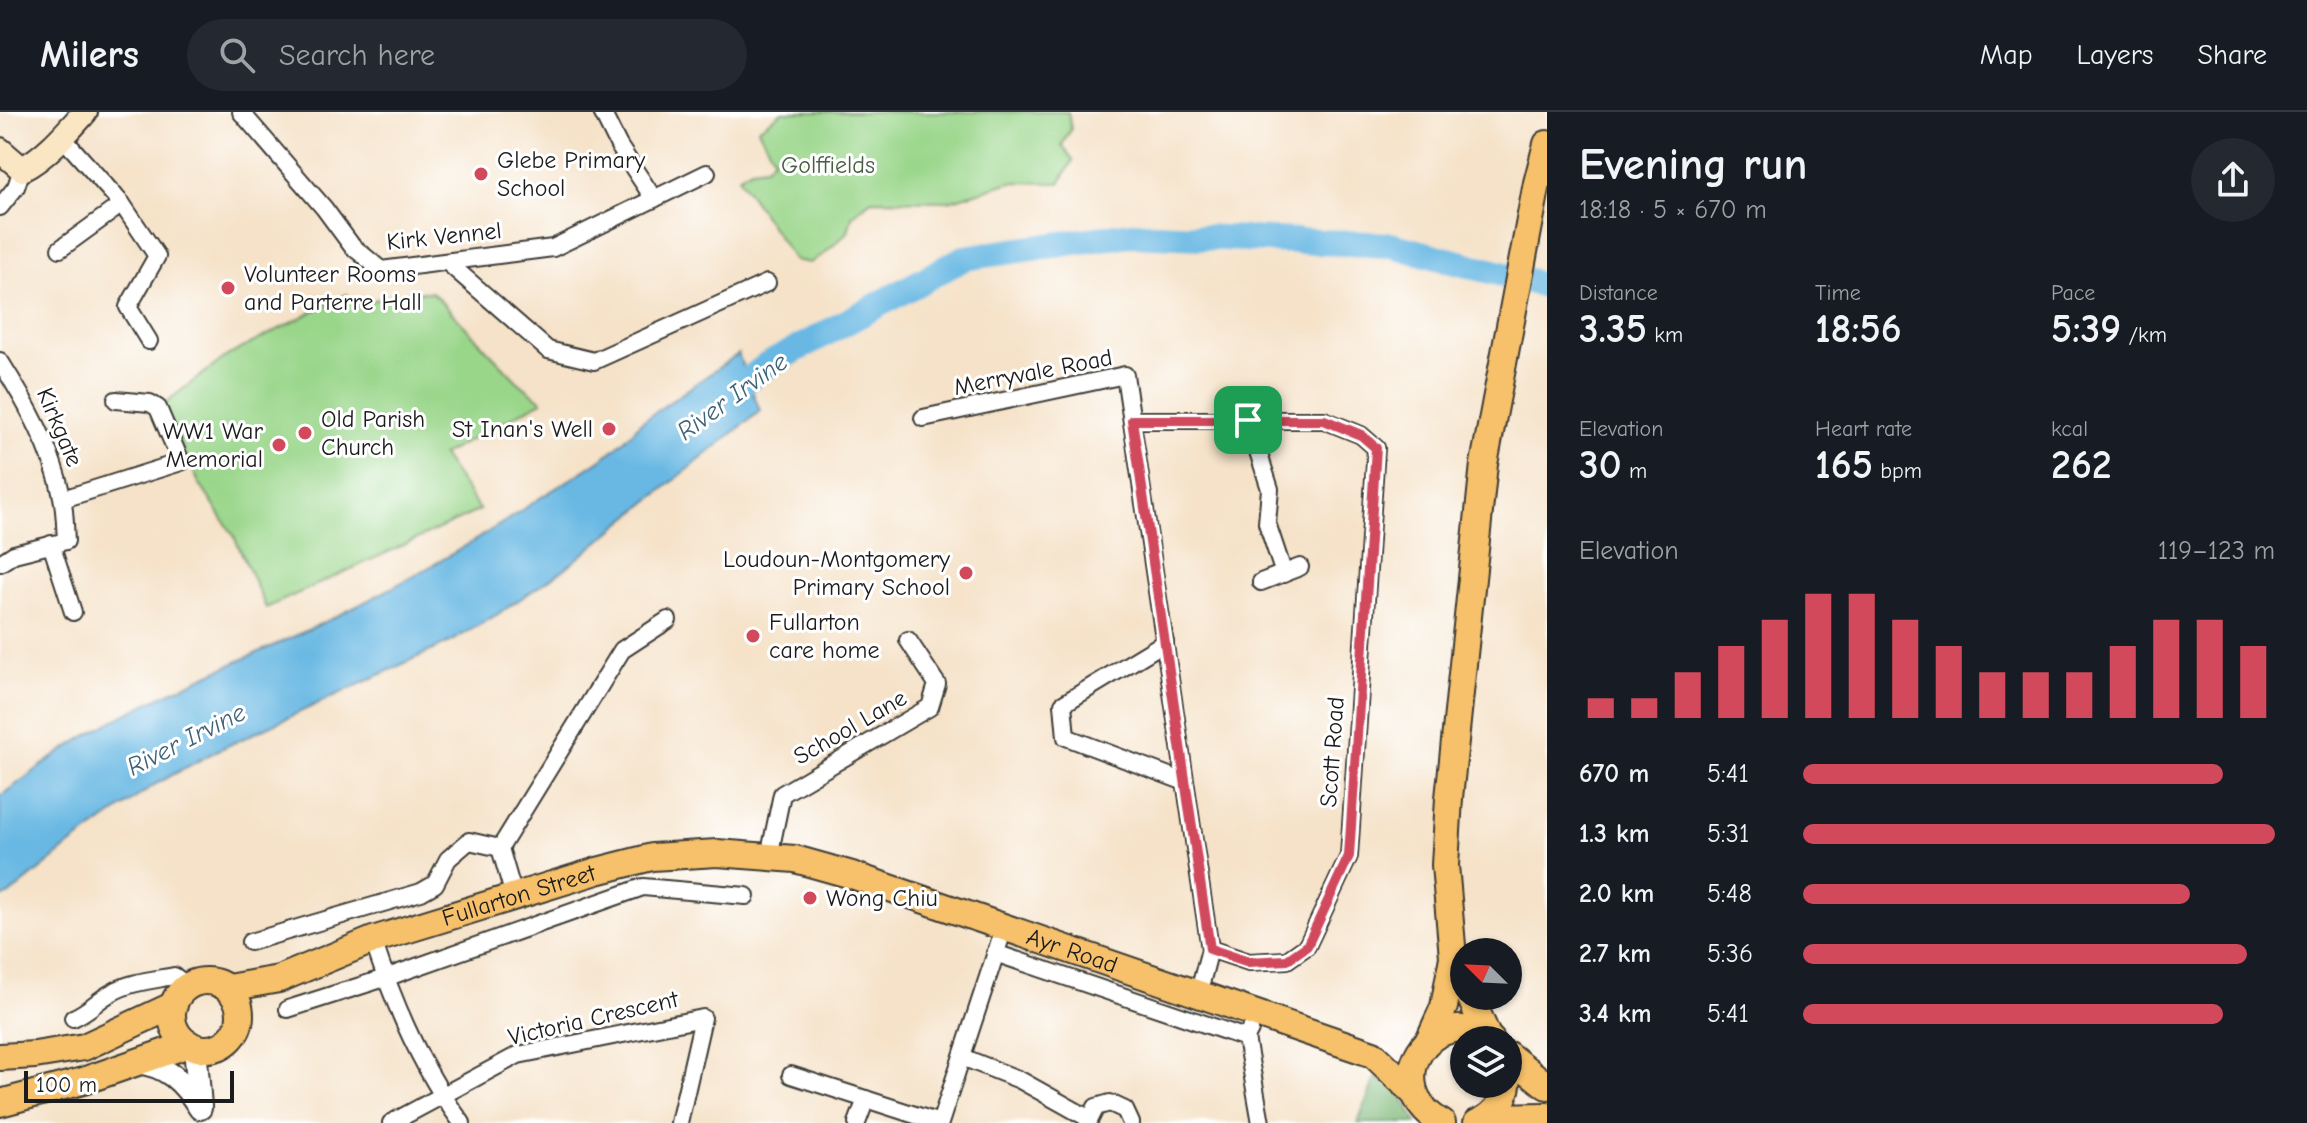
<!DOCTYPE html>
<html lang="en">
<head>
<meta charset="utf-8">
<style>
	:root { --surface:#171b24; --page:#242831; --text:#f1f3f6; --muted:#9ea1a6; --line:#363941; --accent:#d1495b }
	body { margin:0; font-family:"Comic Neue",sans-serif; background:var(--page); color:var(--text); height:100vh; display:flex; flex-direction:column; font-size:30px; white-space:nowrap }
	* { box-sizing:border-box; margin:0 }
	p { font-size:26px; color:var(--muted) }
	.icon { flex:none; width:44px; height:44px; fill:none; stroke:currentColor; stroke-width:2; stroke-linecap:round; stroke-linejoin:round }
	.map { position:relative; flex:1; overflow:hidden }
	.sheet { display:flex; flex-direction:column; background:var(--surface); width:760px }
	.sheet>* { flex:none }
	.needle { width:52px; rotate:294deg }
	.buttons { position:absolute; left:1450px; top:826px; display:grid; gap:16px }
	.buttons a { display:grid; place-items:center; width:72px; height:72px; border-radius:50%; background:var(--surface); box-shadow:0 2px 6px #0004; font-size:40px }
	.scale { position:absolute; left:24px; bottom:20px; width:210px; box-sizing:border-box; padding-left:8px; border:4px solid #1c1c1c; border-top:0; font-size:22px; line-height:28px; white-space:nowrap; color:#1c1c1c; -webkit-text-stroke:6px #fff; paint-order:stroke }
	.pin { position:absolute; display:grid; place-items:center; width:68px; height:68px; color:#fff; margin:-34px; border-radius:16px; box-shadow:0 4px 12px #0006 }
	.round { display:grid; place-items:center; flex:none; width:84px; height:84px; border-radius:42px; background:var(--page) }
	.head { display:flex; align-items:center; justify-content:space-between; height:136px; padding:0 32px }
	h1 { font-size:44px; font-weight:700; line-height:60px }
	.figures { display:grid; grid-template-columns:repeat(3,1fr); gap:12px; height:136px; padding:8px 32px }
	.figures div { display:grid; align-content:center }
	.figures b { font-size:40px; font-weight:700 }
	.figures small { font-size:22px; font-weight:400 }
	.figures p { font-size:22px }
	.chart { height:224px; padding:16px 32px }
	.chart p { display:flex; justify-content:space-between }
	.chart svg { width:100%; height:144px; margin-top:8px; stroke:var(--accent); stroke-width:6 }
	ul { padding:0 32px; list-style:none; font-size:26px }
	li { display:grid; grid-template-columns:128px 96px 1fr; align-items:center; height:60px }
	li i { height:20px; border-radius:10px; background:var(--accent) }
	header { display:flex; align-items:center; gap:48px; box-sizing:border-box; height:112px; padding:0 40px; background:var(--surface); border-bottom:2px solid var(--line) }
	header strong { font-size:38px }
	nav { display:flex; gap:44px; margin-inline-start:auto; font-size:28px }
	.search { width:560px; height:72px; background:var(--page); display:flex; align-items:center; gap:20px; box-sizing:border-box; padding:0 28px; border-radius:44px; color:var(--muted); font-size:30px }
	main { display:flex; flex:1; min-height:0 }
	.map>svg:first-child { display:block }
</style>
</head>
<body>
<header>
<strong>Milers</strong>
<div class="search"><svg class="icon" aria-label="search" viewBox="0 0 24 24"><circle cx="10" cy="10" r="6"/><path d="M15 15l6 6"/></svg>Search here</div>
<nav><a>Map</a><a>Layers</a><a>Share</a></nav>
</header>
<main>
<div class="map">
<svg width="1547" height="1011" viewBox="0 0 1547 1011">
	<rect width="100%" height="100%" fill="#fff"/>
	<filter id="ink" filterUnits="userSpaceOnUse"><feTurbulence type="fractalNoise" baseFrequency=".0125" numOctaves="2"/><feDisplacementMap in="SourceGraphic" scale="16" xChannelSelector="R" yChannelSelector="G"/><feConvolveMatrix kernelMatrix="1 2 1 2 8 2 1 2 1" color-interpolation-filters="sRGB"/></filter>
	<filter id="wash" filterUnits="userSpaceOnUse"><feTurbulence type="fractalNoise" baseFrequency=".006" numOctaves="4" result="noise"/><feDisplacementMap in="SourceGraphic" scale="32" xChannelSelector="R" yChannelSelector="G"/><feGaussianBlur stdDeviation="1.8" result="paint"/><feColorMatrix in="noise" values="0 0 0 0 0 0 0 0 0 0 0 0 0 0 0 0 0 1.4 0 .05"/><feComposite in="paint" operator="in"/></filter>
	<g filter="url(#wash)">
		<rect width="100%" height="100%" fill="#f5e2c8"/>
		<!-- green -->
		<g fill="#9ad68a" stroke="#5b7953" stroke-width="2">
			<path d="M782,0H1068L1071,17L1062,33L1073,48L1060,71L1011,70L949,89L871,88L852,104L848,120L824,142L810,151L794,148L738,65L751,57L766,55L774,46L758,17Z"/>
			<path d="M409,180H432L517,269L542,289L442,343L480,398L266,496L234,424L199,371L162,293L227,244L347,182L357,192Z"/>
		</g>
		<!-- forest -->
		<path fill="#7bb776" stroke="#4c6a49" stroke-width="2" d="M1375,966L1396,974L1417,1011H1358Z"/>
		<!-- water -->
		<path fill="#68b8e3" stroke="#426a80" stroke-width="2" d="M738,242L760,299L562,459L498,502L450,530L216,639L154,673L73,731L10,782L0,787V684C32,662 61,637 95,619C160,582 229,554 297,523C379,485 459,441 534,390C570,366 613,346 640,311Z"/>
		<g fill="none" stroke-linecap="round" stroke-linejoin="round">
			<!-- river -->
			<path stroke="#68b8e3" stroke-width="26" d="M721,288L766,254L964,146L1131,122L1391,133L1547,174"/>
		</g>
	</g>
	<g filter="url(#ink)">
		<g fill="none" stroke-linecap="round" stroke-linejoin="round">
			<!-- minor casing -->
			<g stroke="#3d3a36" stroke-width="20">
				<g id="minor">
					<path d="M241,0L324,96L352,134L381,158L553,136L707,61"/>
					<path d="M602,0L619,34L654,87"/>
					<path d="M62,25L122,92L157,144L128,195L149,229"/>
					<path d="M0,95L16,75L22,57"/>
					<path d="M60,137L122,92"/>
					<path d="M447,150L548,238L594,249L767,171"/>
					<path d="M0,249C26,290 53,338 62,385C65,399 65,414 66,429L14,442L0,451"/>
					<path d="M923,306L1125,263L1210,837L1198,883"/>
					<path d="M1132,308H1324L1361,323L1376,336L1349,744L1307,834L1287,848L1249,850L1210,837"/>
					<path d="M1248,308L1270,377L1267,411L1284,462"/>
					<path d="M63,387L181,350L158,296L150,291L116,288"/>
					<path d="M51,432L73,500"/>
					<path d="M1261,470L1300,455"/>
					<path d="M1165,530L1063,592L1066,625L1185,670"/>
					<path d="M500,736L622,538L668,508"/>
					<path d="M769,745L782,682L930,595L937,572L908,528"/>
					<path d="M373,828C393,890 423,959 462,1011"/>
					<path d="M250,830L421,780L435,772L448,747L469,729L500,736L514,784"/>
					<path d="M995,841L1246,926"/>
					<path d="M288,897L385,866L643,775L746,784"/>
					<path d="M73,906C91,898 96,889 111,881C129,870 153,868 174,864L188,874"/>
					<path d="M1250,918L1246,926L1261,1011"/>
					<path d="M962,945L1020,968L1088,1006"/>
					<path d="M791,963L940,1011L1004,816"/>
					<path d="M391,1011L518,943L703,906L679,1011"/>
					<path d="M857,1011L866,987"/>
					<path d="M1088,1011L1096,995L1110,991L1125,998L1131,1011"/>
				</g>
			</g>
			<!-- tertiary casing -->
			<g stroke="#3d3a36" stroke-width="26">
				<g id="tertiary">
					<path d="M195,935L200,994"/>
					<path d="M136,950C167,953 184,970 200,996"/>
				</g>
			</g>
			<!-- secondary casing -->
			<g stroke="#3d3a36" stroke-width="28">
				<path id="secondary" d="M0,38L22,57C46,45 67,20 85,0"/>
			</g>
			<!-- primary casing -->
			<g stroke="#3d3a36" stroke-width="30">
				<g id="primary">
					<circle cx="206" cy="903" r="34"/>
					<path id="s1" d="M228,876L279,867L373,828L597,759L652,745L717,741L795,747L852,763L1373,942L1414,981"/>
					<path d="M1470,884L1488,926"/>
					<path d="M1430,926L1444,895L1453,845L1445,753L1449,686L1484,352L1537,71L1547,32"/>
					<path d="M1508,943L1547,974"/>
					<path d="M0,945L35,943L84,935L174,893"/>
					<path d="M0,991L83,969L189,932"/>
					<path d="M1489,1005L1547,1004"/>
					<path d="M1442,1011C1376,974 1432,886 1491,928"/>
					<path d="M1477,1011C1500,1002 1509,981 1508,957"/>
				</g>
			</g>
			<!-- minor -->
			<use href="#minor" stroke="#fff" stroke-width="16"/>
			<!-- tertiary -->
			<use href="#tertiary" stroke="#fff" stroke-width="22"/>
			<!-- secondary -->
			<use href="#secondary" stroke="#fbe6c4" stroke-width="24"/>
			<!-- primary -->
			<use href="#primary" stroke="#f6c16b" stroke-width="26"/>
		</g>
	</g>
	<g fill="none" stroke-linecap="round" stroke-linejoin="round" filter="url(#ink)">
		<!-- route casing -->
		<g stroke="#fff" stroke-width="16">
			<path id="route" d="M1132,308H1324L1361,323L1376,336L1349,744L1307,834L1287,848L1249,850L1210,837Z"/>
		</g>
		<!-- route -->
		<use href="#route" stroke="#d1495b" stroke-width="10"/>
	</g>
	<!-- markers -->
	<g fill="#d1495b" stroke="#fff" stroke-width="3">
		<circle cx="481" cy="62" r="8"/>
		<circle cx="228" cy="176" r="8"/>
		<circle cx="609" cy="317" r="8"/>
		<circle cx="305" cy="321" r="8"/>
		<circle cx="279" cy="333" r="8"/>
		<circle cx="966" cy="461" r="8"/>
		<circle cx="753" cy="524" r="8"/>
		<circle cx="810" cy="786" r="8"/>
	</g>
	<g text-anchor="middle" stroke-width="6" stroke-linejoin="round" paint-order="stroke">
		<!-- poi labels -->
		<g font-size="24" fill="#1c1c1c" stroke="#fff" text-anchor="start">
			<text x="497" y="56">Glebe Primary<tspan x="497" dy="28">School</tspan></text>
			<text x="244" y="170">Volunteer Rooms<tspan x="244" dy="28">and Parterre Hall</tspan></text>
			<text x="321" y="315">Old Parish<tspan x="321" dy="28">Church</tspan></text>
			<text x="593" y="325" text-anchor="end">St Inan's Well</text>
			<text x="263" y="327" text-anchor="end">WW1 War<tspan x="263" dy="28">Memorial</tspan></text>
			<text x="950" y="455" text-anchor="end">Loudoun-Montgomery<tspan x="950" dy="28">Primary School</tspan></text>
			<text x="769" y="518">Fullarton<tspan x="769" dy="28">care home</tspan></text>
			<text x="826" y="794">Wong Chiu</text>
		</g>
		<!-- park labels -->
		<g font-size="24" fill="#485d42" stroke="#fff">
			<text x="828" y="61">Golffields</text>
		</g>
		<!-- street labels -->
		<g font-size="24" fill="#1c1c1c" stroke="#fff">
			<text transform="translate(444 124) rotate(-6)" y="8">Kirk Vennel</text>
			<text transform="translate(1033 260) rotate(-11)" y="8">Merryvale Road</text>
			<text transform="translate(60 315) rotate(67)" y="8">Kirkgate</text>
			<text transform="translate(850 615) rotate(-30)" y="8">School Lane</text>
			<text transform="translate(1332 640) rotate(-86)" y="8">Scott Road</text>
			<text dy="8" stroke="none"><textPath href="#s1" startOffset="306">Fullarton Street</textPath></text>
			<text dy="8" stroke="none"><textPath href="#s1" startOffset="880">Ayr Road</textPath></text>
			<text transform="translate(593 906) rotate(-13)" y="8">Victoria Crescent</text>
		</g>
		<!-- water labels -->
		<g font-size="26" font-style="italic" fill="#3e6276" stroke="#fff">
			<text transform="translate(732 284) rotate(-36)" y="9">River Irvine</text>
			<text transform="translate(186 627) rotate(-27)" y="9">River Irvine</text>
		</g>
	</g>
</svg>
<div class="buttons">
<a><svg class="needle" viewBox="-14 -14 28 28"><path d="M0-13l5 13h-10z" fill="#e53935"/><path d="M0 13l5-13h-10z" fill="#9ea1a6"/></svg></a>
<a><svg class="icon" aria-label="layers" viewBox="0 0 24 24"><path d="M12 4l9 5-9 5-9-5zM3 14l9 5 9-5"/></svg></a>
</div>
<div class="scale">100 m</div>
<div class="pin" style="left:1248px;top:308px;background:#1e9e55"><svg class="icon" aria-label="arrive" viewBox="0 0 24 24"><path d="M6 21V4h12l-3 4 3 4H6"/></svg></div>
</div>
<section class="sheet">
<div class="head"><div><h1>Evening run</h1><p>18:18 · 5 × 670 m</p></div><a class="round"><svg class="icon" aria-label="share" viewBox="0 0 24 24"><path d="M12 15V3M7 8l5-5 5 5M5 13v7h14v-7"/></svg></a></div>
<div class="figures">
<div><p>Distance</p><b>3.35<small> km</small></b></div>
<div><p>Time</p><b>18:56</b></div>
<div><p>Pace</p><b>5:39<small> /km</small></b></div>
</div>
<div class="figures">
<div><p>Elevation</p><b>30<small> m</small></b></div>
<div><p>Heart rate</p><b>165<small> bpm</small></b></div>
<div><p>kcal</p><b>262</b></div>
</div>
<div class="chart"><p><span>Elevation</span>119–123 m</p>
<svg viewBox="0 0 160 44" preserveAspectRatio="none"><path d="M5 44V38M15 44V38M25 44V30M35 44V22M45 44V14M55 44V6M65 44V6M75 44V14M85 44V22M95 44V30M105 44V30M115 44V30M125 44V22M135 44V14M145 44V14M155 44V22"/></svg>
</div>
<ul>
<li><b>670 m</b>5:41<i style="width:89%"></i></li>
<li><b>1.3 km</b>5:31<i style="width:100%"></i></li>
<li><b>2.0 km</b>5:48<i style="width:82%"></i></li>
<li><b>2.7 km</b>5:36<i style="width:94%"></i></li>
<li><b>3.4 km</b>5:41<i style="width:89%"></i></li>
</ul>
</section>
</main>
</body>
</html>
